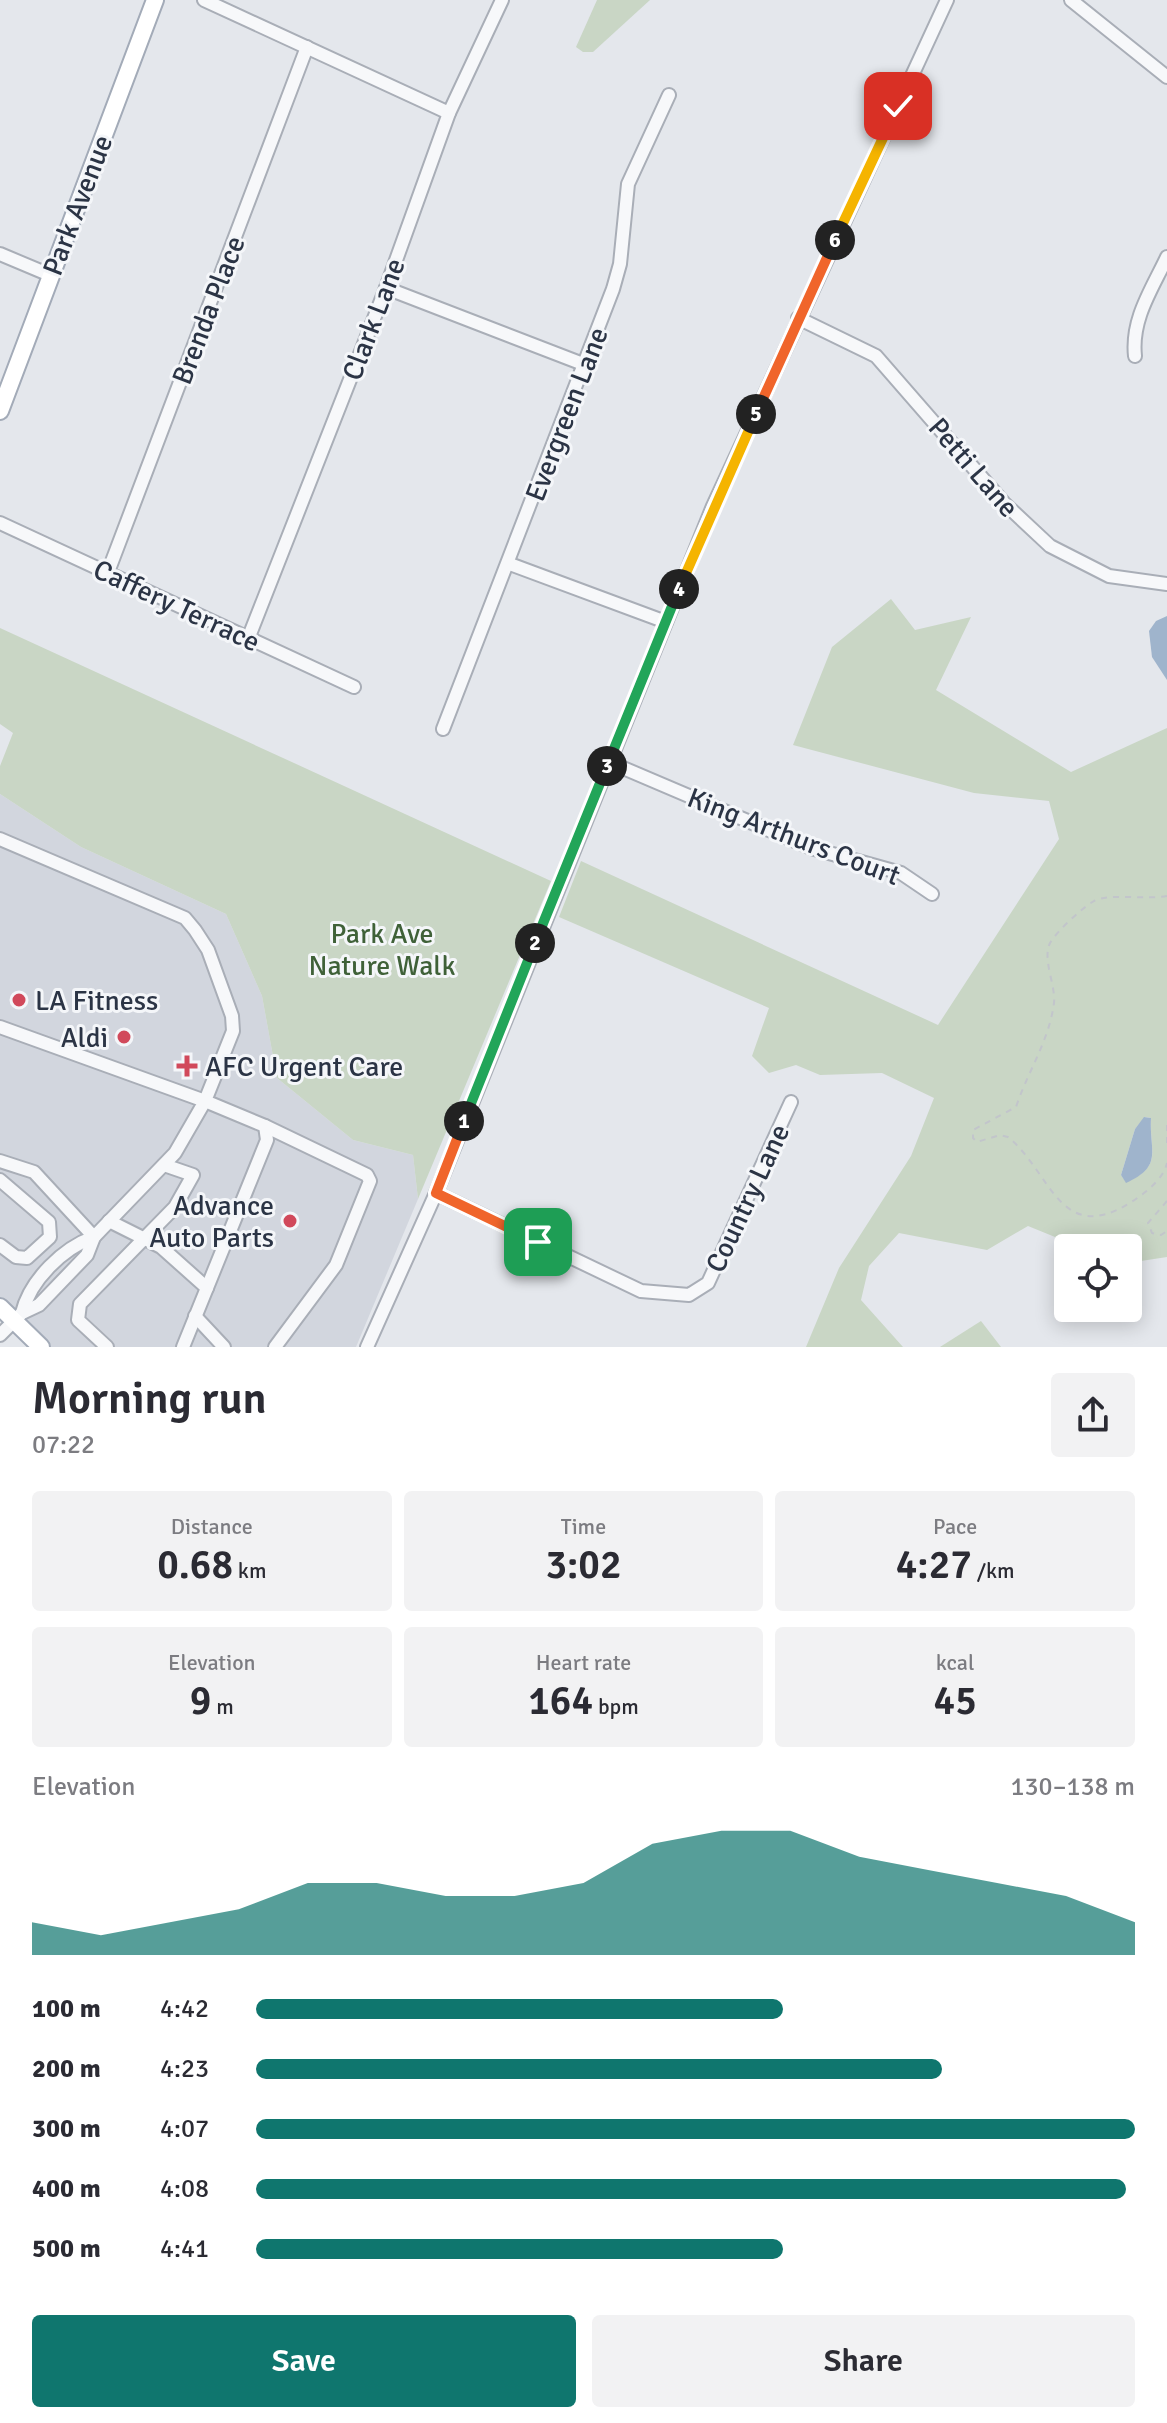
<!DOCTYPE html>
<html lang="en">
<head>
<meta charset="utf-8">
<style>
	:root { --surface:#fff; --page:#f2f2f3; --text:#2b2b33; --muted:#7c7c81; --accent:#0f766e }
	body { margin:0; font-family:Signika,sans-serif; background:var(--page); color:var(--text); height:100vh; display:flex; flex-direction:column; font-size:30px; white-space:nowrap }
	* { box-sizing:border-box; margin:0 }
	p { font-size:26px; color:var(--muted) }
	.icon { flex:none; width:44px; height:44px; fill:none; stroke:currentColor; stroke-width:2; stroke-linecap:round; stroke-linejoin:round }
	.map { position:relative; height:1347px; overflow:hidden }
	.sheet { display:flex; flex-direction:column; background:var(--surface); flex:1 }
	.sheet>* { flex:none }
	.fabs { position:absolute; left:1054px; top:1234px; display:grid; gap:16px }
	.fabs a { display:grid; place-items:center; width:88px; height:88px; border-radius:8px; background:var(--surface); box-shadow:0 4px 20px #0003; font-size:40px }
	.pin { position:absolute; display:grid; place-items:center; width:68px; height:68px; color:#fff; margin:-34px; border-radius:16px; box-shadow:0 4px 12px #0006 }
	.km { position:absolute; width:40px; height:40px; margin:-20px; border-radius:50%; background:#222; color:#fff; font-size:22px; line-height:40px; text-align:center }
	.round { display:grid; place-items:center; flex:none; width:84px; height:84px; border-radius:8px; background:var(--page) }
	.summary { display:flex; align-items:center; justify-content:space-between; height:136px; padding:0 32px }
	h1 { font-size:44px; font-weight:600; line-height:60px }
	.stats { display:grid; grid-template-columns:repeat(3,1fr); gap:12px; height:136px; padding:8px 32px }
	.stats div { display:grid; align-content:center; border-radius:8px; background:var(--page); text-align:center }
	.stats b { font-size:40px; font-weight:600 }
	.stats small { font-size:22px; font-weight:400 }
	.stats p { font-size:22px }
	.chart { height:224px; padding:16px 32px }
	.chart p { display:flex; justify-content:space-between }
	.chart svg { width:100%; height:144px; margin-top:8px; fill:var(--accent); opacity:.7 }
	.primary-button { display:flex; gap:16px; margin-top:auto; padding:16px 32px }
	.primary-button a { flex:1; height:92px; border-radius:8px; background:var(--accent); color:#fff; font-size:32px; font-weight:600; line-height:92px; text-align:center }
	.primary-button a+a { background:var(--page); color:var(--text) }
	ul { padding:0 32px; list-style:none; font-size:26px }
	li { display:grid; grid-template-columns:128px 96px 1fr; align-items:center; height:60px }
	li i { height:20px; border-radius:10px; background:var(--accent) }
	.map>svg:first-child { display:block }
</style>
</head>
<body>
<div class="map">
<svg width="1167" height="1347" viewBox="0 0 1167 1347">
	<rect width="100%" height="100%" fill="#e4e7ec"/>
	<!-- built -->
	<path fill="#d2d6de" d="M0,794L81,847L226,914L262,996L277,1078L353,1140L413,1155L418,1199L356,1347H41L0,1307Z"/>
	<!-- green -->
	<g fill="#c9d6c5" fill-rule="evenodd">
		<path d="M597,0H650L593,52H583L576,47Z"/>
		<path d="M891,599L915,630L971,617L936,690L1071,772L1167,728V1257L1128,1263V1248H1082L1028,1226L987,1250L899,1233L869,1266L861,1300L903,1347H806L839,1268L911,1156L934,1098L882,1073L820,1075L796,1065L769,1073L752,1056L769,1008L559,917L581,861L938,1025L1059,839L1049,801L974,793L793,745L832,647ZM1145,1117L1151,1118C1149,1151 1164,1166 1126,1182L1121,1175L1135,1129Z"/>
		<path d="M0,628L551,881L418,1199L413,1155L353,1140L277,1078L262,996L226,914L81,847L0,794V766L13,733L0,724Z"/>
		<path d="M981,1321L1001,1347H940Z"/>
	</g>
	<!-- water -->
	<g fill="#9fb4cc">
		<path d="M1167,616V680L1152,657L1149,631L1156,621Z"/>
		<path d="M1144,1117L1151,1118C1149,1151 1164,1166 1126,1183L1121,1175L1135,1129Z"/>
	</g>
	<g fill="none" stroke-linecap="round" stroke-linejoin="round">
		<!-- minor casing -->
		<g stroke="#a9aeb7" stroke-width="16">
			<g id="minor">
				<path d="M204,0L449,113"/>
				<path d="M1071,0L1167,77"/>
				<path d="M0,254L50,275"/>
				<path d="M386,288L583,364"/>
				<path d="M798,318L876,356L1004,503L1050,546L1109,576L1167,584"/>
				<path d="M1135,356C1131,319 1152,289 1167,257"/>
				<path d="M0,523L354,687"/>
				<path d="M510,564L666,622"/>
				<path d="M108,572L307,47"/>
				<path d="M248,639L386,288L449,113L502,0"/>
				<path d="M443,729L613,289L620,264L628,184L669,95"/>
				<path d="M609,762L811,848L901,873L932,894"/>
				<path d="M0,839L185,918L195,930L208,950L232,1016L233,1031L205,1101L265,1126L267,1140L183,1347"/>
				<path d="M0,1027L205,1101L175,1153L94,1237L87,1255L39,1305L22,1313L0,1335"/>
				<path d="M265,1126L367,1175L370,1181L336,1265L275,1347"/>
				<path d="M0,1161L34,1172L94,1237"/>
				<path d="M0,1180L49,1222L50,1237L27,1258L16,1257L0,1245"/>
				<path d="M436,1193L641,1291L689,1295L708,1283L791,1102"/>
				<path d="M109,1221L161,1247L207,1288"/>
				<path d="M22,1313C30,1280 63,1248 94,1237"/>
				<path d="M195,1316L224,1347"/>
				<path d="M107,1347L78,1320L80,1304L175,1207L193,1175L164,1165"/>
				<path d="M367,1347L436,1193L713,506L947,0"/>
			</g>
		</g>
		<!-- major casing -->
		<g stroke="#a3abb8" stroke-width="20">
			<g id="major">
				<path d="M0,411L155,0"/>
				<path d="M0,1307L41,1347"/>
			</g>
		</g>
		<!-- path -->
		<g stroke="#c2c5cb" stroke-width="2" stroke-dasharray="6 6" stroke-linecap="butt">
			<path d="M1167,896C1146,900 1109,893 1094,901C1082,908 1057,931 1050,943C1042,959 1056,986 1054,1003C1049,1041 1028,1071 1016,1107L973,1130V1138L977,1142L1000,1135L1008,1137C1052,1173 1059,1246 1130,1203C1145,1193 1163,1180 1167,1163"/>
			<path d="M1167,1125V1146"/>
			<path d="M1167,1201L1148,1223L1152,1233L1161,1235L1167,1231"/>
		</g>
		<!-- minor -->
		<use href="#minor" stroke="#f7f8fa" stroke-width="12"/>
		<!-- major -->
		<use href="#major" stroke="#fff" stroke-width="16"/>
	</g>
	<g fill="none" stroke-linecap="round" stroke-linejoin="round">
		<!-- split-1 casing -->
		<g stroke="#fff" stroke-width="16">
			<path id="split-1" d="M464,1121L436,1193L538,1242"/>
		</g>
		<!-- split-2 casing -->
		<g stroke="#fff" stroke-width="16">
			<path id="split-2" d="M464,1121L535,943"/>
		</g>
		<!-- split-3 casing -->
		<g stroke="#fff" stroke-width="16">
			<path id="split-3" d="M535,943L607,766"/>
		</g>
		<!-- split-4 casing -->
		<g stroke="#fff" stroke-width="16">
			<path id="split-4" d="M607,766L679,589"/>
		</g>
		<!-- split-5 casing -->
		<g stroke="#fff" stroke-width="16">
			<path id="split-5" d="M679,589L756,414"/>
		</g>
		<!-- split-6 casing -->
		<g stroke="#fff" stroke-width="16">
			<path id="split-6" d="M756,414L835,240"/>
		</g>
		<!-- split-7 casing -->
		<g stroke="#fff" stroke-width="16">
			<path id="split-7" d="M835,240L898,106"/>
		</g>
		<!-- split-1 -->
		<use href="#split-1" stroke="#f0652b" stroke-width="10"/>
		<!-- split-2 -->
		<use href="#split-2" stroke="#22a559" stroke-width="10"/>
		<!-- split-3 -->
		<use href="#split-3" stroke="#22a559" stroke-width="10"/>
		<!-- split-4 -->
		<use href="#split-4" stroke="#22a559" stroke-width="10"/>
		<!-- split-5 -->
		<use href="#split-5" stroke="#f5b400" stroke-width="10"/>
		<!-- split-6 -->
		<use href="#split-6" stroke="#f0652b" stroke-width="10"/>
		<!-- split-7 -->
		<use href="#split-7" stroke="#f5b400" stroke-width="10"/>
	</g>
	<!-- markers -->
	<g fill="#d1495b" stroke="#f4f6f9" stroke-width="3">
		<circle cx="19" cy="1000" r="8"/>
		<circle cx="124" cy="1037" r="8"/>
		<path d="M183 1054h8v8h8v8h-8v8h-8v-8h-8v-8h8z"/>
		<circle cx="290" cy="1221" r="8"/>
	</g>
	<g text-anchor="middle" stroke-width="6" stroke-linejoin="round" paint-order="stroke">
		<!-- street labels -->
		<g font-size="28" fill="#2b3445" stroke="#f4f6f9">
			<text transform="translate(77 205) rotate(-69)" y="10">Park Avenue</text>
			<text transform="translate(208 310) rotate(-69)" y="10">Brenda Place</text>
			<text transform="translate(373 319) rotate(-69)" y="10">Clark Lane</text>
			<text transform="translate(566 414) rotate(-69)" y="10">Evergreen Lane</text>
			<text transform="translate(974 467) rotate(49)" y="10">Petti Lane</text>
			<text transform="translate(177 605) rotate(25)" y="10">Caffery Terrace</text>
			<text transform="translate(794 836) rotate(21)" y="10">King Arthurs Court</text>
			<text transform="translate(747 1198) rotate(-65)" y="10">Country Lane</text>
		</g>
		<!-- park labels -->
		<g font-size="28" fill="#3f6138" stroke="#f4f6f9">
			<text x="382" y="943">Park Ave<tspan x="382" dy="32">Nature Walk</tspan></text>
		</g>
		<!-- poi labels -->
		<g font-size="28" fill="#2b3445" stroke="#f4f6f9" text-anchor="start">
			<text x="35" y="1010">LA Fitness</text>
			<text x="108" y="1047" text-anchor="end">Aldi</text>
			<text x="205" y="1076">AFC Urgent Care</text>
			<text x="274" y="1215" text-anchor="end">Advance<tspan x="274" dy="32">Auto Parts</tspan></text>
		</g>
	</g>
</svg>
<div class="fabs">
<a><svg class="icon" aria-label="locate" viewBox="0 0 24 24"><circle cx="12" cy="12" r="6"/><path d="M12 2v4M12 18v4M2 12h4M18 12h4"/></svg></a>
</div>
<div class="pin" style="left:538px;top:1242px;background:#1e9e55"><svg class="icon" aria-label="arrive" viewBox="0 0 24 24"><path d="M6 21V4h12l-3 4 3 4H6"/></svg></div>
<div class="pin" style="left:898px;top:106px;background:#d93025"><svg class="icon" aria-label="check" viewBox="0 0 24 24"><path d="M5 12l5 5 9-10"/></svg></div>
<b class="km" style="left:464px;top:1121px">1</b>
<b class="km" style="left:535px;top:943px">2</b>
<b class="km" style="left:607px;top:766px">3</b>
<b class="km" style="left:679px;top:589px">4</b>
<b class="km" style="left:756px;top:414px">5</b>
<b class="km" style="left:835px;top:240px">6</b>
</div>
<section class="sheet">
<div class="summary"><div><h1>Morning run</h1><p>07:22</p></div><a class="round"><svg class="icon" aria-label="share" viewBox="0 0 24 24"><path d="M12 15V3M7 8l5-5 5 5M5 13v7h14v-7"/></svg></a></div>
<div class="stats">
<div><p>Distance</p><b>0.68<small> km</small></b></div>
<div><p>Time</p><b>3:02</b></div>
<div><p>Pace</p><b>4:27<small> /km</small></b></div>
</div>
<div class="stats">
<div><p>Elevation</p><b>9<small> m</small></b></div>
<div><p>Heart rate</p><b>164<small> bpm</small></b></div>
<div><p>kcal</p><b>45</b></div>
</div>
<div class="chart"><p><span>Elevation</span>130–138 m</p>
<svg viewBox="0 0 160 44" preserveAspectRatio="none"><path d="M0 44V34L10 38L20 34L30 30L40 22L50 22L60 26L70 26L80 22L90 10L100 6L110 6L120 14L130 18L140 22L150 26L160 34V44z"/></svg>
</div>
<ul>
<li><b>100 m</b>4:42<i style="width:60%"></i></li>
<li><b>200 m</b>4:23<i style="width:78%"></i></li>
<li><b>300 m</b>4:07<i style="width:100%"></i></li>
<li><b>400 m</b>4:08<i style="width:99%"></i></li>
<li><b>500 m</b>4:41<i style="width:60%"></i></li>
</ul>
<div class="primary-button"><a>Save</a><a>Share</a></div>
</section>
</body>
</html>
